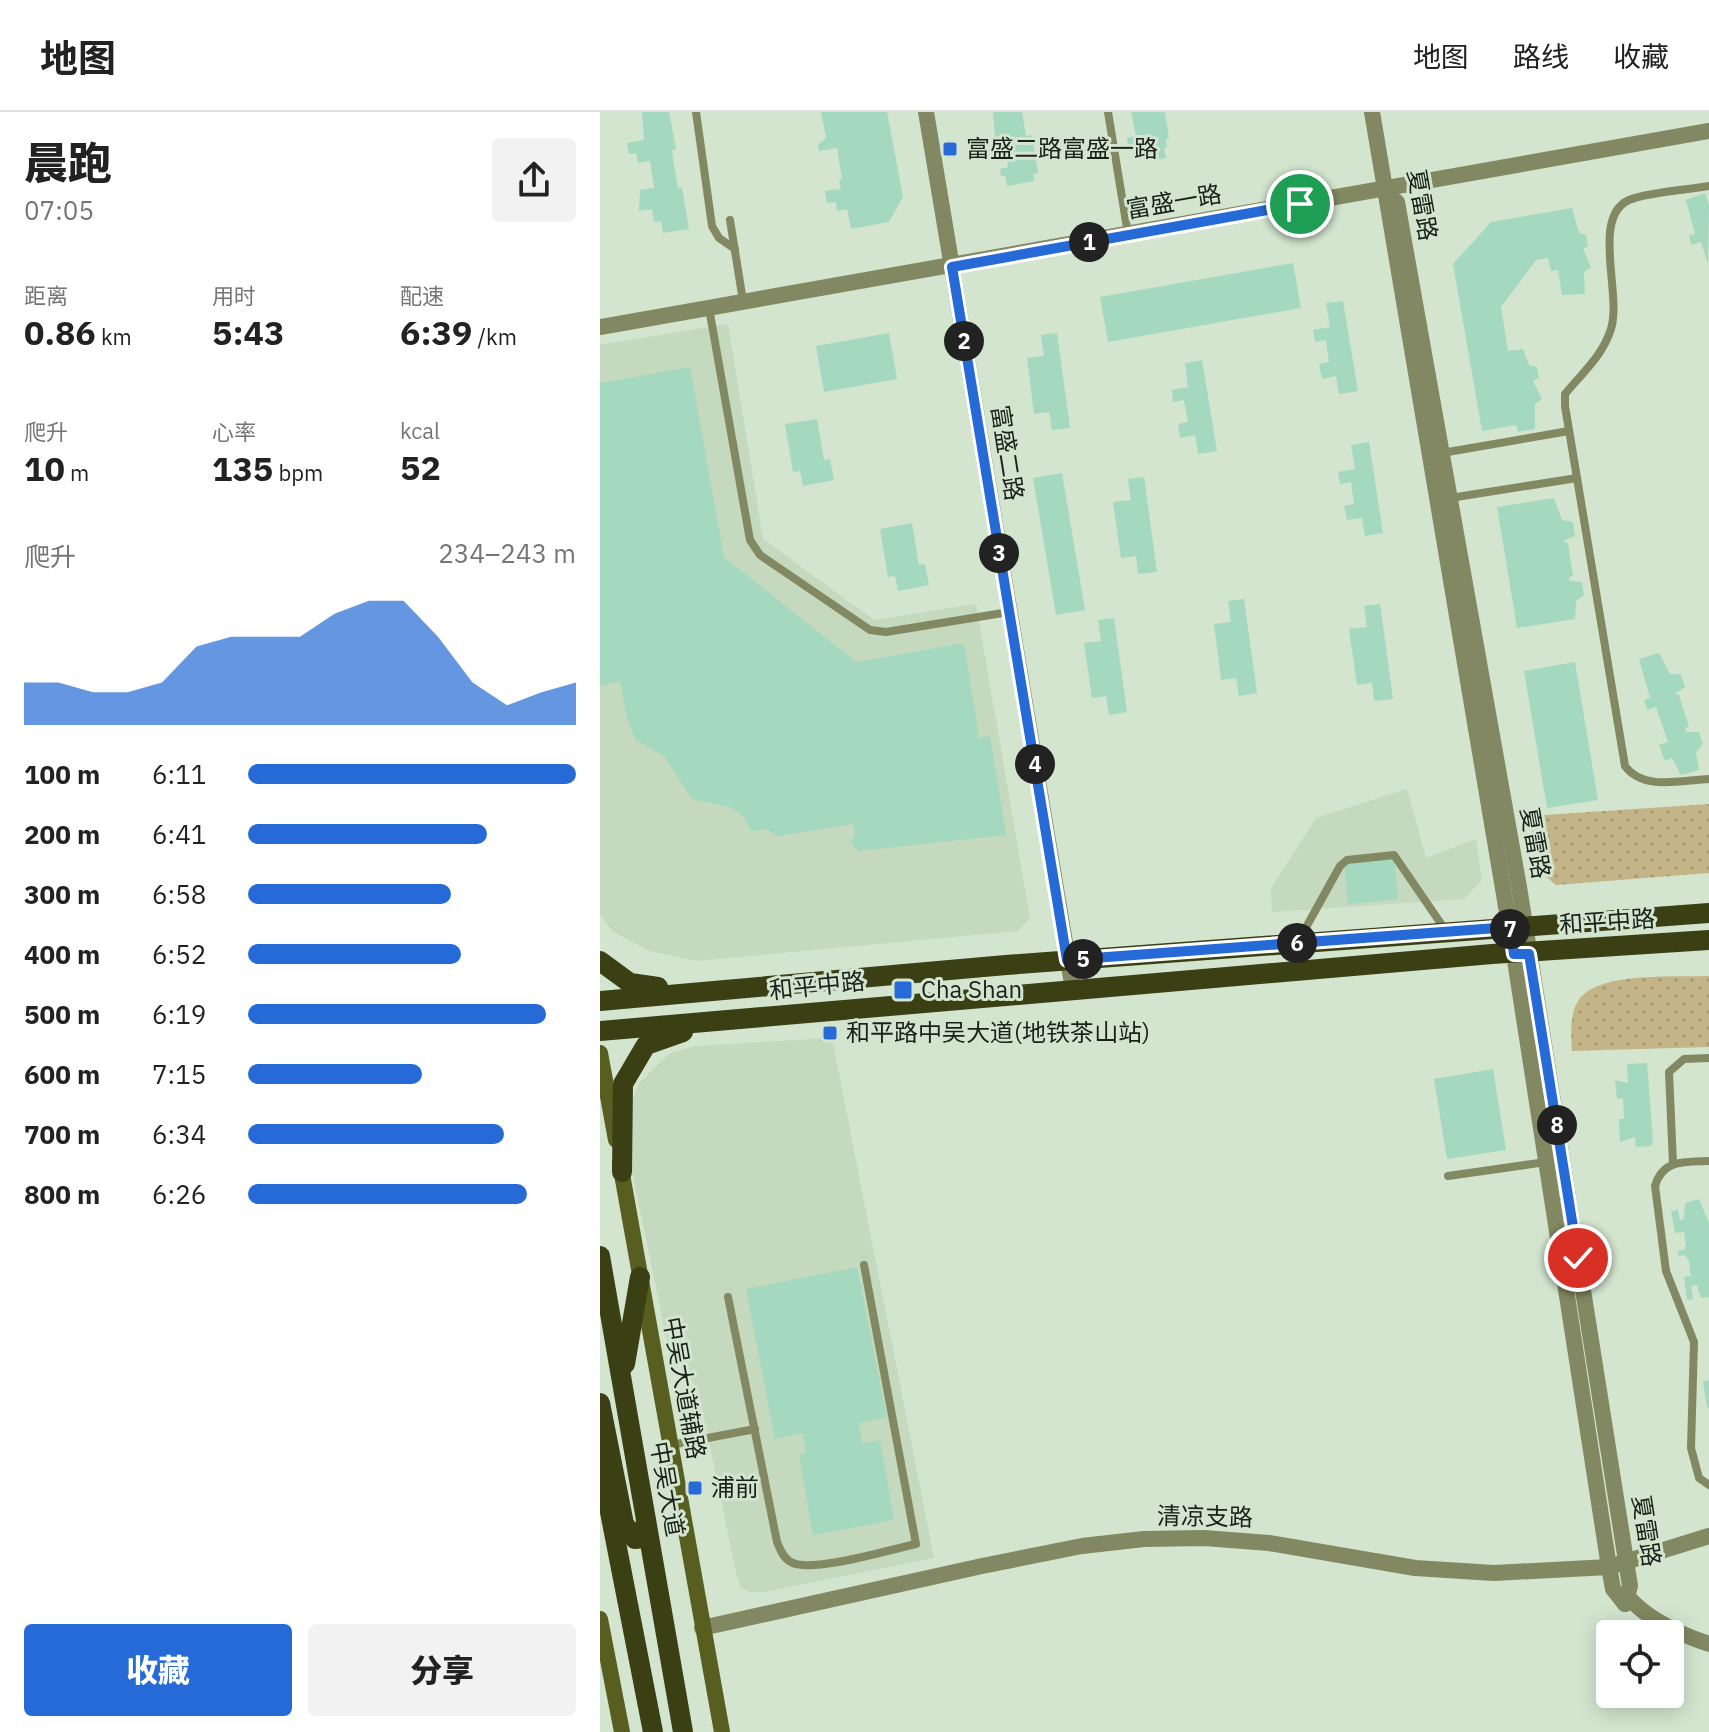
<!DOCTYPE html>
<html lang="zh">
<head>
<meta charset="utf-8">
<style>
	:root { --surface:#fff; --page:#f2f2f2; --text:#222; --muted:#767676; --line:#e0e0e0; --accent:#256ad6 }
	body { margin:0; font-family:"IBM Plex Sans","Noto Sans SC",sans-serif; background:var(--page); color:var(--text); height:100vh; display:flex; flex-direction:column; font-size:30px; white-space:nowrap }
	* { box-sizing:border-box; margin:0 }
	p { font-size:26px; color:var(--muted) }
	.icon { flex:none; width:44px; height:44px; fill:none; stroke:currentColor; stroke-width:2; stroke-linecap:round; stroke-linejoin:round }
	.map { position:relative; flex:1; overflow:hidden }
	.details { display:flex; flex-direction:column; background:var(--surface); width:600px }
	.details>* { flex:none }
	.fabs { position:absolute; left:996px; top:1508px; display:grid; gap:16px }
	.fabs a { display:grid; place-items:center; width:88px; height:88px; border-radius:8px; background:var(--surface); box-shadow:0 4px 20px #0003; font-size:40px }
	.pin { position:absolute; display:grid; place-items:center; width:68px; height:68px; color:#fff; margin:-34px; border:4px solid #fff; border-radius:50%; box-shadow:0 2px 8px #0007 }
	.km { position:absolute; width:40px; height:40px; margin:-20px; border-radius:50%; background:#222; color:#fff; font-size:22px; line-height:40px; text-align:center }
	.round { display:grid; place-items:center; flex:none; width:84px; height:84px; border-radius:8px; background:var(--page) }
	.summary { display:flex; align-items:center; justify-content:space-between; height:136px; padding:0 24px }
	h1 { font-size:44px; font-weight:800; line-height:60px }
	.stats { display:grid; grid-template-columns:repeat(3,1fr); gap:12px; height:136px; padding:8px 24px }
	.stats div { display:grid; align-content:center }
	.stats b { font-size:34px; font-weight:800 }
	.stats small { font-size:22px; font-weight:400 }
	.stats p { font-size:22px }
	.chart { height:224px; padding:16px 24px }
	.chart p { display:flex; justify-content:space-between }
	.chart svg { width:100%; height:144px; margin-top:8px; fill:var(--accent); opacity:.7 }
	.button { display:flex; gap:16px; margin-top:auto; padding:16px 24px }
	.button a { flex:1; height:92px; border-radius:8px; background:var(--accent); color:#fff; font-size:32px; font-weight:800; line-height:92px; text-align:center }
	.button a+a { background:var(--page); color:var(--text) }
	ul { padding:0 24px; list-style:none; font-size:26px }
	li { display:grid; grid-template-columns:128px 96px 1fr; align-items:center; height:60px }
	li i { height:20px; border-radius:10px; background:var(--accent) }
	header { display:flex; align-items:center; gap:48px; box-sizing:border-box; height:112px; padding:0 40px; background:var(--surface); border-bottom:2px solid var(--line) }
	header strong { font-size:38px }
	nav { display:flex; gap:44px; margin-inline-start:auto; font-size:28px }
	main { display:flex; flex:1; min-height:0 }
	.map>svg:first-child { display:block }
</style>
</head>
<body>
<header>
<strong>地图</strong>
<nav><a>地图</a><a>路线</a><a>收藏</a></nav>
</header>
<main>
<section class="details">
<div class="summary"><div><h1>晨跑</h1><p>07:05</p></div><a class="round"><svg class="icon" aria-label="share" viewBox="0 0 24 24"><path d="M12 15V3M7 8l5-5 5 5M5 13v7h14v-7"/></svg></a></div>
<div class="stats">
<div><p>距离</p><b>0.86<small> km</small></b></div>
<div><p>用时</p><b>5:43</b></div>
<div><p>配速</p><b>6:39<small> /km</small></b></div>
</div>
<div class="stats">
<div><p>爬升</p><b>10<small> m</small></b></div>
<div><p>心率</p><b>135<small> bpm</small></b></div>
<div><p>kcal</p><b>52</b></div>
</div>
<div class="chart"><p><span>爬升</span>234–243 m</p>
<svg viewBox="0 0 160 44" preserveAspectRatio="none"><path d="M0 44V31L10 31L20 34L30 34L40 31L50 20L60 17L70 17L80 17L90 10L100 6L110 6L120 17L130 31L140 38L150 34L160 31V44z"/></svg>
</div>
<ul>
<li><b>100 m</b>6:11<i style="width:100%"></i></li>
<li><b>200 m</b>6:41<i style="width:73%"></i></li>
<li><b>300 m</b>6:58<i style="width:62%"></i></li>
<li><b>400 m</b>6:52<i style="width:65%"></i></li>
<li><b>500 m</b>6:19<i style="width:91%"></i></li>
<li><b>600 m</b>7:15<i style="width:53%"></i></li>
<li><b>700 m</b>6:34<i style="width:78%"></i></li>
<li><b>800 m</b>6:26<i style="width:85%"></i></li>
</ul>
<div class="button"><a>收藏</a><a>分享</a></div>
</section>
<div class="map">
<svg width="1109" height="1620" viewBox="0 0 1109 1620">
	<defs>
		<pattern id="grass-dots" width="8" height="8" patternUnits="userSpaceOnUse" patternTransform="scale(2)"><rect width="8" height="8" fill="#c4b588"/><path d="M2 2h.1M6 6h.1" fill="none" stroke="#a89b75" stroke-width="1.8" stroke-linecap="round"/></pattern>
	</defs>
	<rect width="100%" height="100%" fill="#d3e5cf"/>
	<!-- built -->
	<g fill="#c4d9be">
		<path d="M128,212L163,427L274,508L376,492L430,806L418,819L96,849L50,839L13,820L0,803V233Z"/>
		<path d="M807,677L826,746L876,727L882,768L864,787L672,800L671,776L716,706Z"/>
		<path d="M232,926L334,1446L164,1480H150L141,1476L136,1461L99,1281L66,1225L32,1059L29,997L39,971L70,941L95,934Z"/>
	</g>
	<!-- grass -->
	<g fill="url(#grass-dots)">
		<path d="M1109,692V761L956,773L938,758L930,704Z"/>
		<path d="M1109,864V935L972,939C971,922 969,899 981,885C1002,860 1077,865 1109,864Z"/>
	</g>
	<!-- building -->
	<g fill="#a4d8bf">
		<path d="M42,0H69L76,37L72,38L74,53L78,76H82L89,117L63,121L61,109L54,110L52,97L39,99L40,78L54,76L50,49L38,51L36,41L29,42L27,31L44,28Z"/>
		<path d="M221,0H287L303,85L289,110L251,117L247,97L237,99L236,90L227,91L225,79L241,77L239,68L242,67L237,36L219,39L218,33L226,26Z"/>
		<path d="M393,0H422L426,24L432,23L438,61L433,62L434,69L407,74L405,64H401L400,57L408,55L407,44L397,45Z"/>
		<path d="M531,0H565L569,26L566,27L567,35L564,36L566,46L545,50L542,36L529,38L527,26L536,24Z"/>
		<path d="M1105,81L1109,93L1108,152L1101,130L1092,133L1089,124L1095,122L1086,88Z"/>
		<path d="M972,96L979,121L986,123L988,134L983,137L991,155L984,160L985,182L962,183L958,158L951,159L948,146L936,148L901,195L908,239L923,237L929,253L937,255L939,266L933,269L942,287L935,292V317L918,320L916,313L882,319L853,152L891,110Z"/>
		<path d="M693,151L701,196L508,230L500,185Z"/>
		<path d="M743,189L758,279L739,282L736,264L722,267L719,252L729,250L726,228L715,230L713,218L730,215L726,191Z"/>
		<path d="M289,221L297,267L224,280L216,234Z"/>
		<path d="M457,221L470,316L452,318L449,300L434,302L427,246L444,244L441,223Z"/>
		<path d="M602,248L617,339L598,342L595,323L580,326L578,312L588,310L584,288L573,290L572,278L588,275L585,251Z"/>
		<path d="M90,255L124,445L256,550L364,531L379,626L390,624L406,723L258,739L251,731L255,721L253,712L178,724L167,717L151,719L143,704L130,695L92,687L64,644L36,628L27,607L20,569L0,574V271Z"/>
		<path d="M217,307L224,348L230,347L234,368L203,374L200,359L193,360L185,312Z"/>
		<path d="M769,330L783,421L765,424L762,406L747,408L744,394L754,392L751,370L740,372L738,360L755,357L751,333Z"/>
		<path d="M462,361L485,498L456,503L433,366Z"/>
		<path d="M544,365L557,460L538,462L536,444L521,446L513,390L531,388L528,367Z"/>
		<path d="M954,386L962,408L973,410L975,424L963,429L968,431L973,464L969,465L970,469L982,470L984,483L976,489L975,507L917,516L897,395Z"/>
		<path d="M312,411L319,453L325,452L329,473L298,479L295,464L288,465L280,417Z"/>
		<path d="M644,487L657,581L639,584L636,566L621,568L614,512L631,510L628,489Z"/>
		<path d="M780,492L793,587L774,589L772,571L757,573L749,517L767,515L764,494Z"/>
		<path d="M514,506L527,600L509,603L506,584L492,586L484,531L501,529L498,508Z"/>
		<path d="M1059,541L1070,562H1081L1085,575L1074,582L1079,583L1089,615L1085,616L1087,620H1099L1103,632L1096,640L1099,658L1081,663L1072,646L1065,649L1059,633L1068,630L1056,595L1047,598L1044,588L1050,586L1039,547Z"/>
		<path d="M975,550L998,688L947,696L924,559Z"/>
		<path d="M794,746L798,787L748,792L744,750Z"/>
		<path d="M1047,951L1053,1028L1051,1034L1036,1035L1035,1025L1020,1030L1019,1007H1024L1023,986L1017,987L1015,968L1028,971L1027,952Z"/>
		<path d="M893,957L906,1038L847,1047L834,967Z"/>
		<path d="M1099,1087L1109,1111V1185L1101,1186L1097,1173L1091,1174L1093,1187L1087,1188L1084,1165L1091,1164L1089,1149L1085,1143L1079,1144L1078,1139L1084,1138L1086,1133L1084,1120L1075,1121L1071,1099L1078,1098L1080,1108L1084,1107L1085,1091Z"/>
		<path d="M257,1155L287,1305L259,1311L262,1331L280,1328L294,1408L213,1423L199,1343L206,1341L203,1321L175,1327L146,1177Z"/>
		<path d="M1109,1268V1296H1107L1103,1270Z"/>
	</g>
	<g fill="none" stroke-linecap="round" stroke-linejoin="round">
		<!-- service -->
		<g stroke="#828861" stroke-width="8">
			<path d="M96,0L112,114L119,126L135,137"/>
			<path d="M508,0L528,122"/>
			<path d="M1109,74C1087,78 1049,80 1029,88C991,105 1022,182 1011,217C1002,245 982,261 965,282V294L1025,654C1043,679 1081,668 1109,667"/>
			<path d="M130,108L143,189"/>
			<path d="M109,196L150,428L160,443L270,518L286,520L409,500"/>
			<path d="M842,341L969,319"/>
			<path d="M850,386L977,366"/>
			<path d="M699,828L740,754L747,748L794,743L846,819"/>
			<path d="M1109,1049C1085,1050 1063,1047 1055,1074L1066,1159L1094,1230L1091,1336L1099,1366L1109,1373"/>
			<path d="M1073,1052L1069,960L1084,947L1109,946"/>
			<path d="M848,1064L946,1050"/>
			<path d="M128,1185L177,1430C180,1437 183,1446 191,1450C210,1462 292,1437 316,1432L264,1153"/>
			<path d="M71,1333L155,1317"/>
		</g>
		<!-- minor -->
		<g stroke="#828861" stroke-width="16">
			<path d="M326,0L473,878"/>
			<path d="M0,215L1109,19"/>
			<path d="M1027,1484C1048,1508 1079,1522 1109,1532"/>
			<path d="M102,1516L382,1454L482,1434L544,1427L604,1426L669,1431L815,1456L894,1461L1009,1455L1109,1424"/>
		</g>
		<!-- tertiary -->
		<g stroke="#828861" stroke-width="16">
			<path d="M772,0L914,842L1009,1455L1013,1477L1025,1492"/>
			<path d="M797,90L919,775L1030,1474L1025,1492"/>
		</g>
		<!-- secondary -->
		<g stroke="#575e20" stroke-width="16">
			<path d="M0,941L16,1028"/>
			<path d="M20,1051L122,1620"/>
			<path d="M0,1507L22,1620"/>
		</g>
		<!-- primary -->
		<g stroke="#3a3f14" stroke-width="20">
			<path d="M0,849L30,871L58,875"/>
			<path d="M0,889L406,853L1109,801"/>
			<path d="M0,919L892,842L1109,828"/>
			<path d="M22,1060L23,972L46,933L83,920"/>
			<path d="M0,1144L83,1620"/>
			<path d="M25,1252L40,1165"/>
			<path d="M0,1291L24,1412L35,1427L43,1426L46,1409"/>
			<path d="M0,1349L53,1620"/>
		</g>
	</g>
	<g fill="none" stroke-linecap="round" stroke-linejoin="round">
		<!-- route casing -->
		<g stroke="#fff" stroke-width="16">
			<path id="route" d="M700,92L352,155L467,848L910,815L914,842H929L978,1146"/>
		</g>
		<!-- route -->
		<use href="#route" stroke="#256ad6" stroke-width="10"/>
	</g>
	<!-- markers -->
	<g fill="#256ad6" stroke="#d3e5cf" stroke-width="3">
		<rect x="342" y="29" width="16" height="16" rx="4"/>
		<rect x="293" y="868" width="20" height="20" rx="4"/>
		<rect x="222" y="913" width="16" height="16" rx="4"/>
		<rect x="87" y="1368" width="16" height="16" rx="4"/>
	</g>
	<g text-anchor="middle" stroke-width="6" stroke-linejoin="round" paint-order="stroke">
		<!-- poi labels -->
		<g font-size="24" fill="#1a2119" stroke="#d3e5cf" text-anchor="start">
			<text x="366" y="45">富盛二路富盛一路</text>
			<text x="321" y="886">Cha Shan</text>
			<text x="246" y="929">和平路中吴大道(地铁茶山站)</text>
			<text x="111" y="1384">浦前</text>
		</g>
		<!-- street labels -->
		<g font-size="24" fill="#1a2119" stroke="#d3e5cf">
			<text transform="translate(574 90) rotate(-10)" y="8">富盛一路</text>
			<text transform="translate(822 93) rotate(80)" y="8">夏雷路</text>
			<text transform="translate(407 341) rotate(81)" y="8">富盛二路</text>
			<text transform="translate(935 731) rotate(80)" y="8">夏雷路</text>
			<text transform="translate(1007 810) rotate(-4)" y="8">和平中路</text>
			<text transform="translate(217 874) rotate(-6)" y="8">和平中路</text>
			<text transform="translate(84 1276) rotate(80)" y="8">中吴大道辅路</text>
			<text transform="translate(67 1377) rotate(80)" y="8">中吴大道</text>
			<text transform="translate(605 1405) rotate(1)" y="8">清凉支路</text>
			<text transform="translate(1046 1419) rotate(81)" y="8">夏雷路</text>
		</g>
	</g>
</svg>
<div class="fabs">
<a><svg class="icon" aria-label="locate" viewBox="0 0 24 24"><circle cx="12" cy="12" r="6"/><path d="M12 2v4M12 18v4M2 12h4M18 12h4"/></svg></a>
</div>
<div class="pin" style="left:700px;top:92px;background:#1e9e55"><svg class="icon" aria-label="arrive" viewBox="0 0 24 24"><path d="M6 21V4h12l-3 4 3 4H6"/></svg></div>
<div class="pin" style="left:978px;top:1146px;background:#d93025"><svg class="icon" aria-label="check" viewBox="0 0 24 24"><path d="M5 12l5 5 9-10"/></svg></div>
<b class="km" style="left:489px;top:130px">1</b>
<b class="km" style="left:364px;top:229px">2</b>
<b class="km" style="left:399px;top:441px">3</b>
<b class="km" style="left:435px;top:652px">4</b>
<b class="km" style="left:483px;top:847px">5</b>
<b class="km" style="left:697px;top:831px">6</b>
<b class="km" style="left:910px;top:817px">7</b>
<b class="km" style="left:957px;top:1013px">8</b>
</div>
</main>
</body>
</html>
